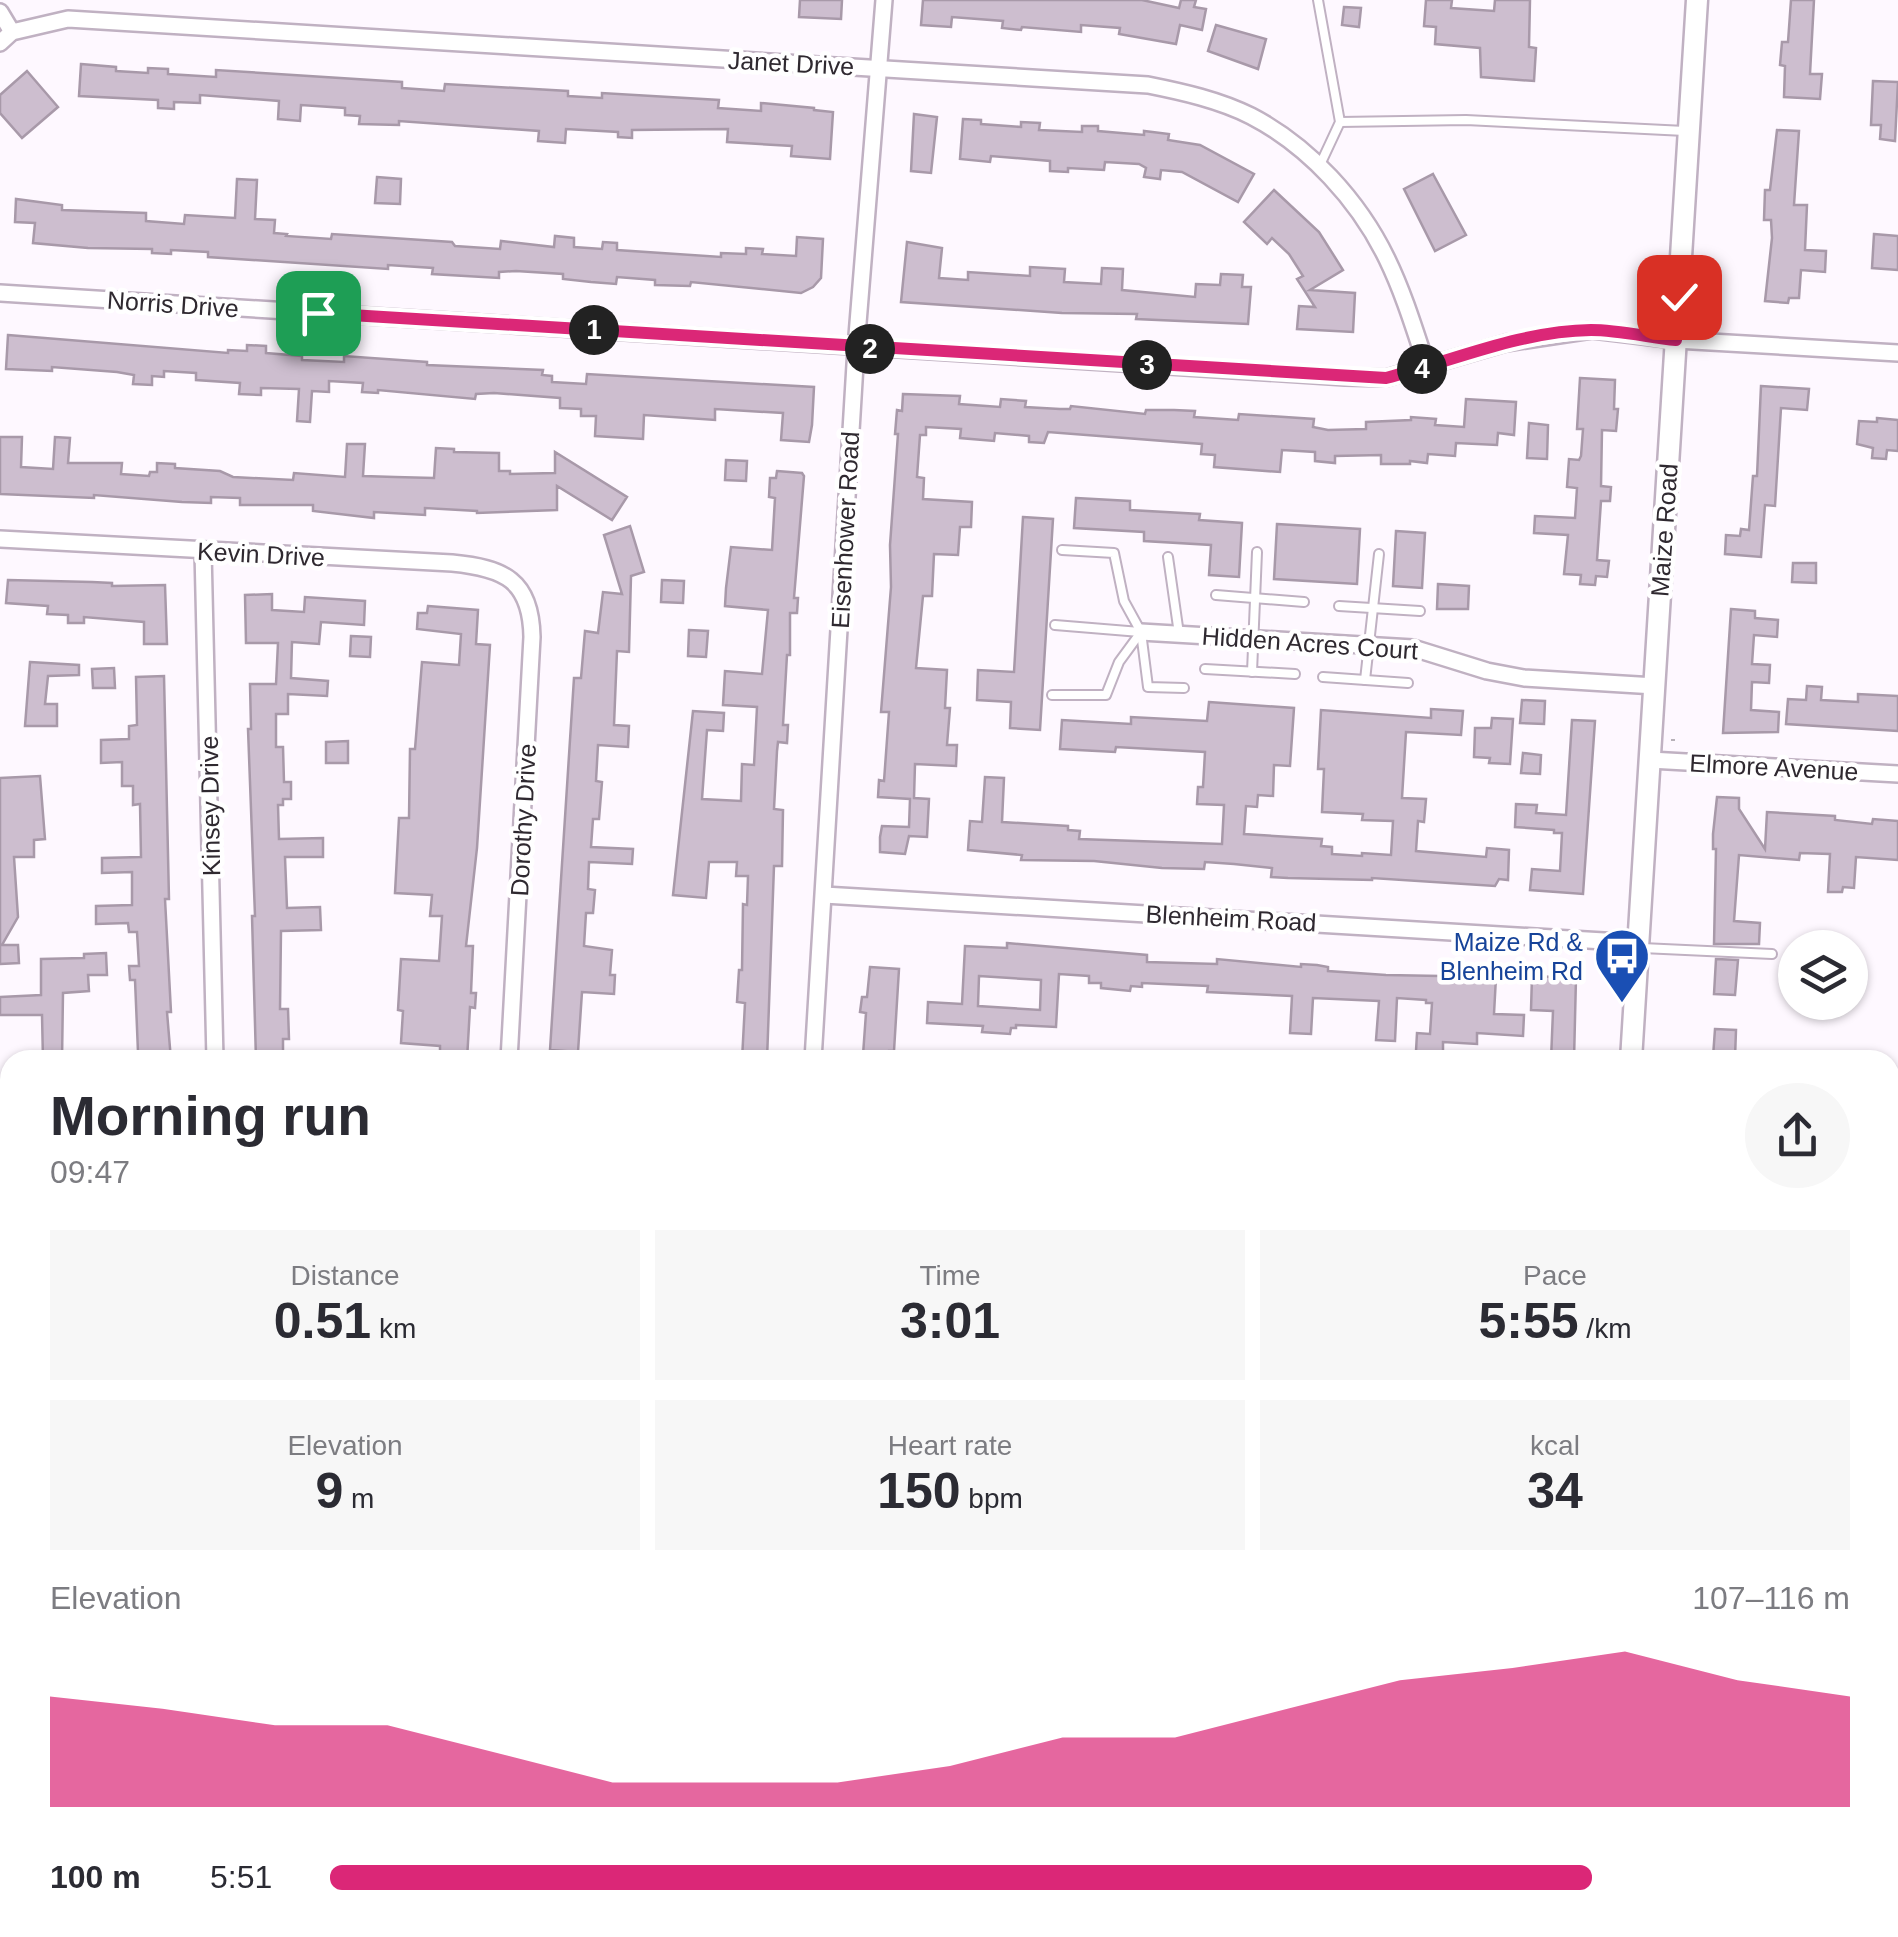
<!DOCTYPE html>
<html lang="en">
<head>
<meta charset="utf-8">
<style>
	:root { --surface:#fff; --page:#f7f7f7; --text:#2b2b33; --muted:#7c7c81; --accent:#db2777 }
	body { margin:0; font-family:Helvetica,sans-serif; background:var(--page); color:var(--text); height:100vh; display:flex; flex-direction:column; font-size:38px; white-space:nowrap }
	* { box-sizing:border-box; margin:0 }
	p { font-size:32px; color:var(--muted) }
	.icon { flex:none; width:55px; height:55px; fill:none; stroke:currentColor; stroke-width:2; stroke-linecap:round; stroke-linejoin:round }
	.map { position:relative; flex:1; overflow:hidden }
	.details { position:absolute; left:0px; top:1050px; width:1900px; height:888px; display:flex; flex-direction:column; background:var(--surface); border-radius:30px 30px 0 0; box-shadow:0 2px 8px #0004 }
	.details>* { flex:none }
	.fabs { position:absolute; left:1778px; top:930px; display:grid; gap:20px }
	.fabs a { display:grid; place-items:center; width:90px; height:90px; border-radius:50%; background:var(--surface); box-shadow:0 2px 8px #0004; font-size:50px }
	.pin { position:absolute; display:grid; place-items:center; width:85px; height:85px; color:#fff; margin:-42px; border-radius:20px; box-shadow:0 5px 15px #0006 }
	.km { position:absolute; width:50px; height:50px; margin:-25px; border-radius:50%; background:#222; color:#fff; font-size:28px; line-height:50px; text-align:center }
	.round { display:grid; place-items:center; flex:none; width:105px; height:105px; border-radius:52px; background:var(--page) }
	.headline { display:flex; align-items:center; justify-content:space-between; height:170px; padding:0 50px }
	h1 { font-size:55px; font-weight:700; line-height:75px }
	.metrics { display:grid; grid-template-columns:repeat(3,1fr); gap:15px; height:170px; padding:10px 50px }
	.metrics div { display:grid; align-content:center; border-radius:0px; background:var(--page); text-align:center }
	.metrics b { font-size:50px; font-weight:700 }
	.metrics small { font-size:28px; font-weight:400 }
	.metrics p { font-size:28px }
	.chart { height:280px; padding:20px 50px }
	.chart p { display:flex; justify-content:space-between }
	.chart svg { width:100%; height:180px; margin-top:10px; fill:var(--accent); opacity:.7 }
	ul { padding:0 50px; list-style:none; font-size:32px }
	li { display:grid; grid-template-columns:160px 120px 1fr; align-items:center; height:75px }
	li i { height:25px; border-radius:12px; background:var(--accent) }
	.map>svg:first-child { display:block }
</style>
</head>
<body>
<div class="map">
<svg width="1898" height="1937" viewBox="0 0 1898 1937">
	<rect width="100%" height="100%" fill="#fef8ff"/>
	<!-- building -->
	<g fill="#cdbecf" stroke="#a899a9" stroke-width="2.5" fill-rule="evenodd">
		<path d="M800,0H842L841,19L799,17Z"/>
		<path d="M923,0H1142L1179,8L1181,0H1196L1194,7L1206,9L1202,30L1180,25L1176,44L1119,34L1120,28L1081,25V32L1022,27L1021,30L1002,28L1003,21L952,17L951,27L921,25Z"/>
		<path d="M1426,0H1452L1451,8L1494,11L1495,0H1530L1529,47L1536,48L1534,81L1481,77L1480,48L1435,44L1436,27L1424,26Z"/>
		<path d="M1791,0H1814L1810,74H1822L1820,99L1784,97L1785,66L1780,65L1782,42H1788Z"/>
		<path d="M1344,7L1361,8L1359,27L1342,25Z"/>
		<path d="M1216,25L1266,39L1258,69L1208,51Z"/>
		<path d="M81,64L116,67V71L148,73V68L168,69V74L216,77V70L402,82V88L444,91L445,84L568,91V96L602,98V93L719,100L718,108L761,111V103L814,108V110L833,112L830,159L791,156L792,146L727,142L728,129L632,130V138L618,137V132L566,129L565,143L538,141L539,131L399,121V125L359,124L360,116L345,115V108L301,105L300,121L278,119L279,101L200,95V103L174,102V109L158,108V100L79,96Z"/>
		<path d="M27,71L58,107L22,138L0,113V95Z"/>
		<path d="M1873,81L1898,82L1895,141L1880,139L1881,125H1871Z"/>
		<path d="M914,114L937,117L931,173L911,171Z"/>
		<path d="M963,119L981,120V124L1021,127V122L1040,123L1039,130L1082,132V126H1098V131L1144,135V131L1169,134L1168,140L1200,145L1254,174L1238,202L1182,172L1161,170L1160,179L1144,177L1146,168L1139,164L1105,162L1104,170L1068,168V172L1050,171V161L991,156L990,162L960,159Z"/>
		<path d="M1777,130L1799,131L1794,205H1807L1805,250L1826,251L1825,272L1801,270L1799,298H1789L1788,303L1765,301L1772,238L1771,220H1764L1765,190H1770Z"/>
		<path d="M1433,174L1466,235L1435,251L1404,189Z"/>
		<path d="M377,177L401,179L400,204L375,203Z"/>
		<path d="M237,179L257,180L255,219L275,220L274,233L287,234L286,236L331,239L332,234L452,242L455,246L500,249L501,241L554,247L555,236L574,238V247L602,249L603,242L617,243V250L721,257V253L746,254V248L763,249L762,254L796,256L797,237L823,239L821,278L813,287L801,293L691,282L690,286L655,285V280L617,277L616,284L591,282L563,279V274L516,271L499,272V278L432,274L433,268L388,265V269L208,257V252L171,250V254L152,253V249L88,248L33,243L35,223L15,222L16,199L62,205V210L146,213V221L184,224L185,215L235,218Z"/>
		<path d="M1274,190L1319,232L1343,270L1310,290L1355,293L1353,332L1297,329L1299,306L1315,307L1297,279L1303,276L1289,254L1272,238L1267,244L1244,222Z"/>
		<path d="M1874,234L1898,236V270L1872,268Z"/>
		<path d="M907,242L942,248L939,278L968,280V272L1030,276V267L1065,269L1064,282L1101,284L1102,268L1123,269L1122,290L1195,297L1196,284L1220,285L1221,274L1243,275L1242,287H1251L1248,324L1136,319L1137,314L1062,313L901,302Z"/>
		<path d="M8,335L228,353V350L247,351V345L266,346V353L302,356V360L344,362V356L427,362V365L543,370L542,375L552,376V382L586,384L587,374L814,387L812,425L809,442L781,440L783,413L715,409V420L644,415L643,439L595,436L596,416H581V409L560,408V398L494,393L476,394L475,399L378,390V393L362,392L363,383L329,381V392L312,391L310,422L297,421L299,389L261,388V395L239,394L240,383L196,380V373L164,371V377L152,376V385L133,384L134,375L117,372L52,367V371L6,369Z"/>
		<path d="M1580,378L1615,380L1614,409H1618L1616,431L1602,430L1601,486L1611,487L1610,501H1601L1597,560L1609,561L1607,577L1596,576L1595,585L1580,584L1581,575L1564,574L1568,535L1534,533L1535,516L1575,518L1577,488L1567,487L1569,459L1579,460L1581,456L1583,429H1577Z"/>
		<path d="M1761,386L1809,389L1807,410L1781,408L1775,506L1765,505L1761,557L1725,554L1726,535L1740,536L1741,529L1749,530L1753,476H1757Z"/>
		<path d="M903,394L960,396L959,404L1000,407L1001,399L1026,401L1025,407L1060,409H1070L1071,406L1145,414L1146,410H1174L1195,411L1194,417L1238,420L1239,414L1314,419L1313,427L1328,430L1366,429V422L1411,420V417L1436,419L1435,425L1464,427L1466,399L1516,402L1514,435L1498,433L1497,445L1456,443L1455,456L1428,454L1427,463L1410,461V464H1381V455L1335,456V463L1315,461V452L1282,450L1280,472L1214,467L1215,455L1201,454L1202,444L1048,432L1044,443L1029,442V436L995,433L994,441L960,438L961,429L926,427V435H920L917,477L924,478L923,499L972,502L971,527H960L958,555L934,554L932,596H923L916,668L947,670L945,708H950L947,745H957L956,766L915,764L914,798L929,799L927,837L909,836L905,854L880,852V837L882,826L909,827L910,799L878,797L879,780L884,781L889,712H881L891,587L890,545L898,434H895L897,410L902,411Z"/>
		<path d="M1877,418L1898,420V451L1887,450L1886,459L1872,458L1873,448L1857,444L1859,421L1877,422Z"/>
		<path d="M1529,423L1548,425L1547,459L1527,458Z"/>
		<path d="M0,437H22L21,467L53,469L55,437L70,438L68,463H122L121,474L149,476L150,472H157V463L175,464V468L220,471L233,477L293,480L294,473L345,477L347,444H365L363,476L395,477L434,478L436,448L454,449V452L499,453V471H510V474L555,473V452L627,497L612,520L557,486V510L477,513V511L425,508V515L374,512V518L313,511V505H240V498L211,497V503L182,502L94,495V498L0,494Z"/>
		<path d="M726,460L747,461L746,481L725,480Z"/>
		<path d="M777,471L802,473L804,476L794,598H798L797,613H790V655H787L783,725H788L787,743L778,742L777,751L774,809L783,810L782,866H774L767,1060H742L745,1003L737,1002L739,970H742L743,904L747,905L748,876H736L737,862H709L706,898L673,895L693,711L724,713L723,731L707,730L702,799L741,801L742,764L754,765L757,707L723,705L725,671L762,674L768,610L725,606L726,588L731,547L772,550L775,498L769,497L770,478H776Z"/>
		<path d="M1076,498L1130,501V510L1200,514L1199,520L1242,523L1239,577L1209,575L1211,545L1144,541V532L1074,528Z"/>
		<path d="M1023,517L1053,519L1040,730L1010,728L1011,702L977,700L978,670L1014,672Z"/>
		<path d="M1277,524L1360,529L1357,584L1274,579Z"/>
		<path d="M630,526L644,572L631,576L629,652L617,651L614,725L629,726L628,747L598,745L596,781L602,782L599,819H593L591,847L633,849L632,864L589,862L588,889L595,890L593,913H586L584,946L612,950L610,975H615L614,994L582,992L578,1052L550,1050L574,678H581L585,631L598,633L603,592L622,594L604,535Z"/>
		<path d="M1396,531L1425,533L1422,588L1393,586Z"/>
		<path d="M1793,563H1816V583L1792,582Z"/>
		<path d="M8,580L92,582L112,583V586L165,585L167,644H144V622L84,617V623H68V615L47,614L48,606L6,603Z"/>
		<path d="M662,580L684,581L683,603L661,602Z"/>
		<path d="M1438,584L1469,586L1468,609H1437Z"/>
		<path d="M272,594V610L304,612L305,597L365,601L364,625L321,622L319,644L292,642L291,678L328,681L327,696L288,694V714H276V747H283L284,782H291V799H283V805H278L279,839L323,838V857H285L287,908L320,907L321,930L281,931L280,1009H288L289,1039H283V1060H256L252,916H255L248,729H251L250,684H276L278,643H246L245,595Z"/>
		<path d="M428,606L478,610L476,644L490,645L477,848L466,946H473L471,993H476L475,1008L470,1007L467,1060H440V1046L401,1043L403,1011L398,1010L401,959L439,961L442,916H430L432,895L395,893L399,818H409L410,749H415L422,662L459,665L461,634L417,629L418,613H427Z"/>
		<path d="M1731,609L1755,611V618L1778,620L1777,637L1754,635L1752,664L1770,665L1769,683L1752,682L1751,710L1779,712L1778,732L1723,733Z"/>
		<path d="M689,630L708,631L706,657L688,656Z"/>
		<path d="M351,636L371,637L370,657L350,656Z"/>
		<path d="M30,662L79,665V675L48,676L45,704H57V726H25Z"/>
		<path d="M114,668L115,688H93L92,669Z"/>
		<path d="M164,676L169,899H165L171,1012H167L171,1060H144L143,1052H138L135,980H130L129,966H139L137,932H129L128,923L96,924V906L132,905V872L102,873V858L141,857L140,804L133,805V786H122V762L101,763V740L129,739V726L137,725L136,677Z"/>
		<path d="M1807,686L1822,687L1821,700L1858,702V694L1898,696V731L1786,724L1788,699L1806,700Z"/>
		<path d="M1522,700L1545,701L1544,724L1520,723Z"/>
		<path d="M1209,702L1294,708L1290,766L1274,765L1273,796L1258,795L1257,807L1246,806L1244,834L1322,839L1321,846L1332,847V854L1362,856V853L1391,855L1393,821L1362,820L1363,814L1322,812L1324,769H1318L1321,710L1431,718V709L1463,711L1461,735L1406,732L1402,798L1426,799L1424,822L1418,821L1416,851L1486,857L1487,848L1509,850L1508,880L1499,879L1495,886L1372,878V880L1288,878L1271,877L1272,868L1234,864L1205,862L1204,869L1162,868L1094,861L1021,860L1022,855L968,850L970,821L982,822L985,777L1004,778L1002,822L1068,826V830L1080,831L1079,839L1222,844L1224,805L1197,804L1198,787H1203L1205,752L1116,747L1115,752L1060,749L1062,720L1131,724V717L1207,721Z"/>
		<path d="M1492,718L1513,719L1510,764L1489,763L1490,758L1474,757L1475,728H1491Z"/>
		<path d="M1572,720L1595,721L1583,894L1530,890L1532,869L1560,871L1562,833H1554V830L1515,827L1516,804L1537,805L1536,813L1566,815Z"/>
		<path d="M348,741V763H326V742Z"/>
		<path d="M1523,753L1541,755L1540,774L1521,773Z"/>
		<path d="M40,776L45,839L34,840V857H14L18,917L2,945H18L19,963L0,964V778Z"/>
		<path d="M1717,797L1739,798V809L1765,849L1767,812L1835,816V820L1872,824L1873,819L1898,821V860L1856,857L1854,888L1843,887L1842,892H1828L1830,854L1800,853L1799,860L1739,855L1734,921L1760,923L1759,944H1714L1716,849H1713V834Z"/>
		<path d="M1007,943L1147,955V962L1217,964V959L1301,967V964L1317,965L1328,967V971L1386,975L1496,977L1494,1014L1524,1015L1523,1036L1477,1033V1044L1443,1042V1053L1416,1051L1417,1033L1430,1034L1432,1003H1426V1000L1397,998L1395,1041L1376,1040L1379,1001L1313,998L1311,1034L1290,1033L1292,996L1207,992L1208,986L1142,983V987L1131,986L1130,991L1101,988V983H1089V976L1059,974L1056,1027L1016,1025V1028H1011L1010,1034L982,1032L983,1026L927,1023L928,1002L962,1004L965,946L1007,948ZM979,976L1041,980L1040,1010L978,1006Z"/>
		<path d="M106,953L107,975H88L89,991L63,993L62,1060H43L42,1015H0V997L41,995V959L84,958V954Z"/>
		<path d="M1716,959L1738,960L1735,995L1714,994Z"/>
		<path d="M870,967L899,969L894,1051H889V1056L863,1055L866,1013L860,1012L862,997H867Z"/>
		<path d="M1532,976L1576,978L1574,1060H1551L1553,1011L1531,1010Z"/>
		<path d="M1715,1029L1736,1030L1735,1058L1713,1057Z"/>
	</g>
	<g fill="none" stroke-linecap="round" stroke-linejoin="round">
		<!-- service casing -->
		<g stroke="#c0b1c2" stroke-width="12">
			<g id="service">
				<path d="M1318,0L1340,122L1319,167"/>
				<path d="M1340,122L1466,120L1685,131"/>
				<path d="M1062,550L1114,553L1124,601L1141,632L1148,687L1184,688"/>
				<path d="M1168,557L1179,634"/>
				<path d="M1216,595L1304,602"/>
				<path d="M1339,606L1420,611"/>
				<path d="M1055,625L1140,632"/>
				<path d="M1205,669L1295,674"/>
				<path d="M1252,672L1257,552"/>
				<path d="M1323,677L1408,683"/>
				<path d="M1365,680L1379,554"/>
				<path d="M1052,695H1106L1119,662L1141,632"/>
				<path d="M1642,948L1772,954"/>
				<path d="M1890,1440H1898"/>
				<path d="M910,1928L1130,1937"/>
				<path d="M43,1937L44,1928"/>
			</g>
		</g>
		<!-- minor casing -->
		<g stroke="#c0b1c2" stroke-width="20">
			<g id="minor">
				<path d="M0,12L12,32"/>
				<path d="M0,43L12,32L68,19L1148,85C1183,92 1219,100 1251,116C1309,146 1359,201 1387,259C1404,294 1415,331 1427,367"/>
				<path d="M0,293L1345,377L1386,378L1506,343L1592,330L1676,340L1898,353"/>
				<path d="M0,539L452,563C504,568 531,580 532,637L509,1060"/>
				<path d="M203,551L215,1060"/>
				<path d="M1141,632L1413,648L1487,671L1524,678L1655,686"/>
				<path d="M1650,760L1898,774"/>
				<path d="M824,895L1638,943"/>
				<path d="M813,1060L856,348L884,0"/>
				<path d="M1890,1249H1898"/>
				<path d="M0,1392L10,1402"/>
				<path d="M1890,1637L1898,1638"/>
				<path d="M0,1716L10,1717"/>
				<path d="M354,1928L356,1937"/>
				<path d="M157,1937L160,1928"/>
			</g>
		</g>
		<!-- tertiary casing -->
		<g stroke="#c0b1c2" stroke-width="25">
			<g id="tertiary">
				<path d="M1631,1060L1697,0"/>
				<path d="M1577,1937V1928"/>
			</g>
		</g>
		<!-- path -->
		<path stroke="#b7b1b8" stroke-width="4" stroke-dasharray="5 5" stroke-linecap="butt" d="M1673,739V741"/>
		<!-- service -->
		<use href="#service" stroke="#fff" stroke-width="8"/>
		<!-- minor -->
		<use href="#minor" stroke="#fff" stroke-width="15"/>
		<!-- tertiary -->
		<use href="#tertiary" stroke="#fff" stroke-width="20"/>
	</g>
	<g fill="none" stroke-linecap="round" stroke-linejoin="round">
		<!-- route casing -->
		<g stroke="#fff" stroke-width="20">
			<path id="route" d="M318,313L1386,378C1453,361 1520,331 1591,330C1618,330 1648,337 1676,340L1679,297"/>
		</g>
		<!-- route -->
		<use href="#route" stroke="#db2777" stroke-width="12"/>
	</g>
	<!-- icons -->
	<defs>
		<g id="bus-pin" transform="scale(2.875)"><path d="M0 17L-7.5 6A9.5 9.5 0 1 1 7.5 6Z" fill="#1a4fb4" stroke="#fff"/><path d="M-5-6H5V4H4V6H2V4H-2V6H-4V4H-5ZM-3.5-4V0h7V-4ZM-3.5 1.2v1.5H-2V1.2ZM2 1.2v1.5H3.5V1.2Z" fill="#fff"/></g>
	</defs>
	<g fill-rule="evenodd">
		<use href="#bus-pin" x="1622" y="956"/>
	</g>
	<g text-anchor="middle" stroke-width="9" stroke-linejoin="round" paint-order="stroke">
		<!-- street labels -->
		<g font-size="25" fill="#2f2930" stroke="#fff">
			<text transform="translate(791 63) rotate(3)" y="9">Janet Drive</text>
			<text transform="translate(173 304) rotate(4)" y="9">Norris Drive</text>
			<text transform="translate(845 530) rotate(-87)" y="9">Eisenhower Road</text>
			<text transform="translate(1664 530) rotate(-86)" y="9">Maize Road</text>
			<text transform="translate(261 554) rotate(3)" y="9">Kevin Drive</text>
			<text transform="translate(1310 643) rotate(4)" y="9">Hidden Acres Court</text>
			<text transform="translate(1774 767) rotate(3)" y="9">Elmore Avenue</text>
			<text transform="translate(210 806) rotate(-91)" y="9">Kinsey Drive</text>
			<text transform="translate(523 820) rotate(-87)" y="9">Dorothy Drive</text>
			<text transform="translate(1231 918) rotate(3)" y="9">Blenheim Road</text>
		</g>
		<!-- transit labels -->
		<g font-size="25" fill="#164399" stroke="#fff" text-anchor="end">
			<text x="1583" y="951">Maize Rd &amp;<tspan x="1583" dy="29">Blenheim Rd</tspan></text>
		</g>
	</g>
</svg>
<div class="fabs">
<a><svg class="icon" aria-label="layers" viewBox="0 0 24 24"><path d="M12 4l9 5-9 5-9-5zM3 14l9 5 9-5"/></svg></a>
</div>
<div class="pin" style="left:318px;top:313px;background:#1e9e55"><svg class="icon" aria-label="arrive" viewBox="0 0 24 24"><path d="M6 21V4h12l-3 4 3 4H6"/></svg></div>
<div class="pin" style="left:1679px;top:297px;background:#d93025"><svg class="icon" aria-label="check" viewBox="0 0 24 24"><path d="M5 12l5 5 9-10"/></svg></div>
<b class="km" style="left:594px;top:330px">1</b>
<b class="km" style="left:870px;top:349px">2</b>
<b class="km" style="left:1147px;top:365px">3</b>
<b class="km" style="left:1422px;top:369px">4</b>
<section class="details">
<div class="headline"><div><h1>Morning run</h1><p>09:47</p></div><a class="round"><svg class="icon" aria-label="share" viewBox="0 0 24 24"><path d="M12 15V3M7 8l5-5 5 5M5 13v7h14v-7"/></svg></a></div>
<div class="metrics">
<div><p>Distance</p><b>0.51<small> km</small></b></div>
<div><p>Time</p><b>3:01</b></div>
<div><p>Pace</p><b>5:55<small> /km</small></b></div>
</div>
<div class="metrics">
<div><p>Elevation</p><b>9<small> m</small></b></div>
<div><p>Heart rate</p><b>150<small> bpm</small></b></div>
<div><p>kcal</p><b>34</b></div>
</div>
<div class="chart"><p><span>Elevation</span>107–116 m</p>
<svg viewBox="0 0 160 44" preserveAspectRatio="none"><path d="M0 44V17L10 20L20 24L30 24L40 31L50 38L60 38L70 38L80 34L90 27L100 27L110 20L120 13L130 10L140 6L150 13L160 17V44z"/></svg>
</div>
<ul>
<li><b>100 m</b>5:51<i style="width:83%"></i></li>
</ul>
</section>
</div>
</body>
</html>
